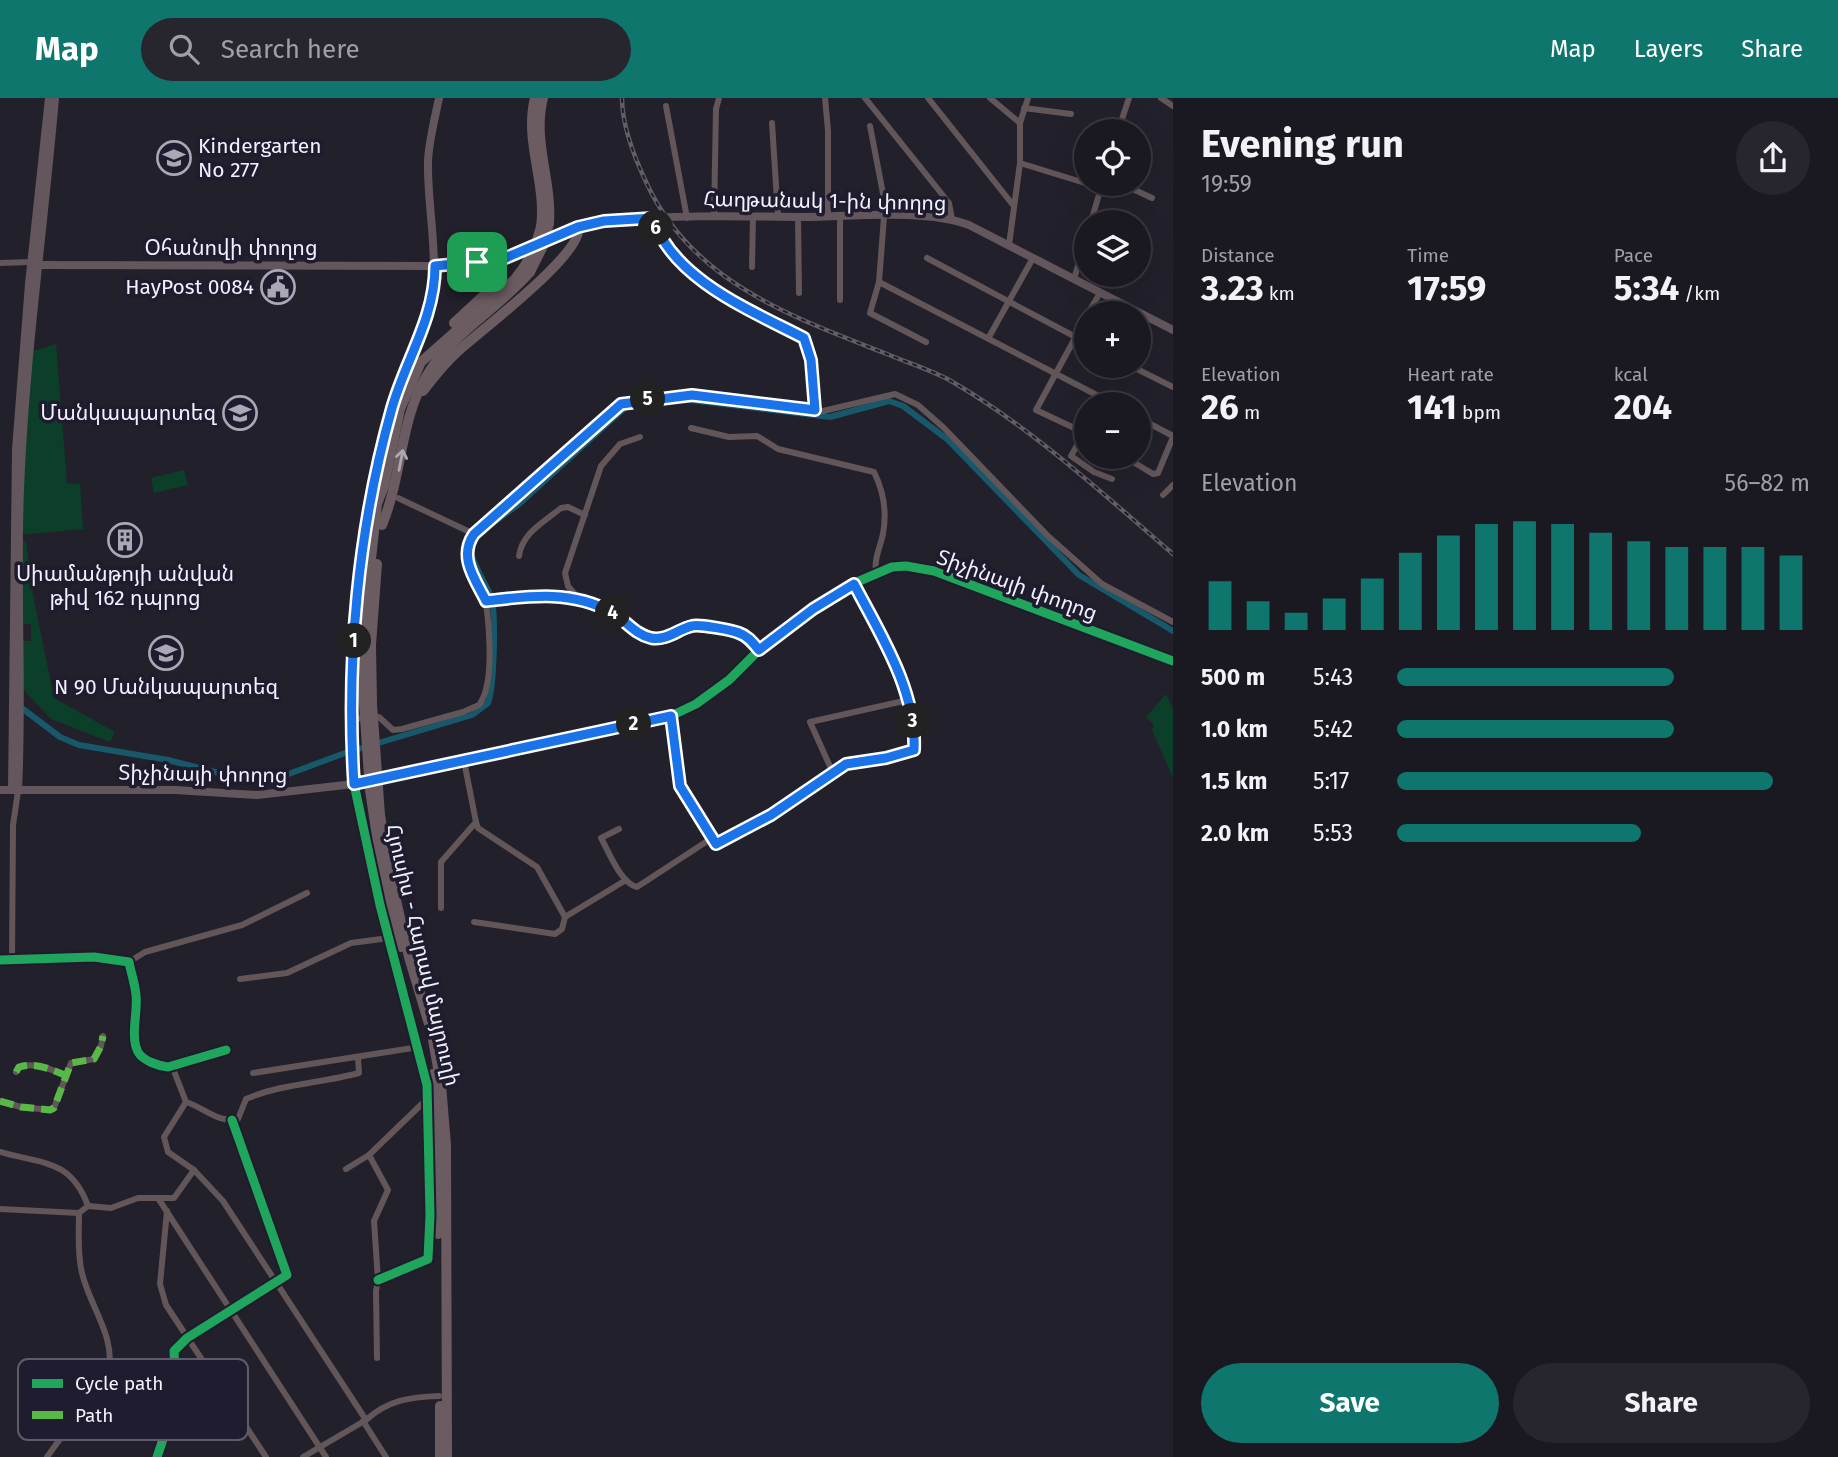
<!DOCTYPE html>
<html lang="en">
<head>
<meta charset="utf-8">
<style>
	:root { --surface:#1a1820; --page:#27252d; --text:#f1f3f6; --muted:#9fa0a5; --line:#38373e; --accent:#0f766e }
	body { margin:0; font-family:"Fira Sans","Noto Sans Armenian",sans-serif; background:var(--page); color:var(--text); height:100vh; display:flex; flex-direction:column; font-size:26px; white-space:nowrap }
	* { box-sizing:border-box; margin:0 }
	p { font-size:23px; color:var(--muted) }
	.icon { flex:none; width:38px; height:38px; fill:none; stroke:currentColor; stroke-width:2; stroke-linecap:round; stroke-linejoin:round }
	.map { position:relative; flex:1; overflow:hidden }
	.side { display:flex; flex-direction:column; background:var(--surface); width:665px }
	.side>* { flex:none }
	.tools { position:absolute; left:1074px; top:21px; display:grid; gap:14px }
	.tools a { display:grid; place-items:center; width:77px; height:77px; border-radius:50%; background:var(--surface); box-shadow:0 7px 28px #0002,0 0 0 2px var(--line); font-size:35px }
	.pin { position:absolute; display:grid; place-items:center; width:60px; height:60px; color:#fff; margin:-30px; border-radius:14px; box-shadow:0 4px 10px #0006 }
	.km { position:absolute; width:35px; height:35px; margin:-18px; border-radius:50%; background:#222; color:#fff; font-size:19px; line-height:35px; text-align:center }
	.round { display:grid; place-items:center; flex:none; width:74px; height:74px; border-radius:37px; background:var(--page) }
	.overview { display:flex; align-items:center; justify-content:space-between; height:119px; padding:0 28px }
	h1 { font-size:38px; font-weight:700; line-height:52px }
	.stats { display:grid; grid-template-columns:repeat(3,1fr); gap:10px; height:119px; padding:7px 28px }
	.stats div { display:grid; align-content:center }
	.stats b { font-size:35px; font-weight:700 }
	.stats small { font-size:19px; font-weight:400 }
	.stats p { font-size:19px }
	.chart { height:196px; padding:14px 28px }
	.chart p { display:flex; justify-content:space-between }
	.chart svg { width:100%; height:126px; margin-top:7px; stroke:var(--accent); stroke-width:6 }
	.action { display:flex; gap:14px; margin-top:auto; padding:14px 28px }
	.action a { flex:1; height:80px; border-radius:42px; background:var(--accent); color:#fff; font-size:28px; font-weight:700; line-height:80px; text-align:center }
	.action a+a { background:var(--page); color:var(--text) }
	ul { padding:0 28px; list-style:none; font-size:23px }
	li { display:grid; grid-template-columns:112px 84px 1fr; align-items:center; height:52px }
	li i { height:18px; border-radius:9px; background:var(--accent) }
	header { display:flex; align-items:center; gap:42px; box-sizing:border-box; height:98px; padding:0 35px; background:var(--accent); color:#fff }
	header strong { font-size:33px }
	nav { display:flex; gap:38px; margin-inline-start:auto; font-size:24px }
	.search { width:490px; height:63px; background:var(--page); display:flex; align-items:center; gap:18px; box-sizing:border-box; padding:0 24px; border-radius:38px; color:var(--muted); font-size:26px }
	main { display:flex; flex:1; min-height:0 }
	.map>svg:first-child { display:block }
</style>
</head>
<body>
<header>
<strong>Map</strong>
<div class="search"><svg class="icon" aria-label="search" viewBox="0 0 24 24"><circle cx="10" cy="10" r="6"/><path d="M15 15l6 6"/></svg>Search here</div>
<nav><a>Map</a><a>Layers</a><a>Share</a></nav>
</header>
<main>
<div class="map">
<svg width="1173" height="1359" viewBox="0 0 1173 1359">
	<rect width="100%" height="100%" fill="#22202a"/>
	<!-- green -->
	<g fill="#0c3f29">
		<path d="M56,246L67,385L80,386L83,431L18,437L33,253Z"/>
		<path d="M184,372L188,387L154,395L151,380Z"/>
		<path d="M26,443L33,497L54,600L115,634L110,644L51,621L20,588L17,543H31V526H17V444Z"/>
		<path d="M1166,596L1173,611V680L1152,632L1154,627L1146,619Z"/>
	</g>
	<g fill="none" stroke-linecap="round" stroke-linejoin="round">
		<!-- canal -->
		<path stroke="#18586b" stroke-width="6" d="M23,611L60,639L79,647L168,662L247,682L275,681L345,655L472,617L488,605C494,590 497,510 490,496C482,480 474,467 469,450L475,438L519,406L609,324L626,309L633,306L690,302L830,319L889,303L903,308L947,341L1079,477L1173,533"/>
		<!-- minor -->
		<g stroke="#625659" stroke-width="6">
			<path d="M825,0L828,32V118"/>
			<path d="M865,0L949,105L952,121"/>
			<path d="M928,0L1013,107"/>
			<path d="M990,0L1020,25"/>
			<path d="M1161,0L1173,8"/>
			<path d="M666,8L687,120"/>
			<path d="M1024,10L1071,16"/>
			<path d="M772,25L778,118"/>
			<path d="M870,28L885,106L879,184L870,215L926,244"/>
			<path d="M1118,33L1129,0"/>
			<path d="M1020,65L1101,90"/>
			<path d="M1122,86L1152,100"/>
			<path d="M714,119L716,11L719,0"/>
			<path d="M798,119L799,195"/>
			<path d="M653,120C672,180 752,213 804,240L811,262L815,312"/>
			<path d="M1091,124L1102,86"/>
			<path d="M1009,147L1020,65V25L1028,0"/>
			<path d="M927,160L1087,245"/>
			<path d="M0,165L31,164"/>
			<path d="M752,169L753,118"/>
			<path d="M1074,181L1087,138"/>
			<path d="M879,184L1114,306"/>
			<path d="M840,202V118"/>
			<path d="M1088,215L1100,195"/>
			<path d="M1087,218L1036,312L1087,336"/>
			<path d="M989,239L1033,160"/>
			<path d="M1131,268L1173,289"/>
			<path d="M1139,320L1173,338"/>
			<path d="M691,330L729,339L757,338L778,351L874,374C884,394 887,414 883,436C880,450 874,460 876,475"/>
			<path d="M1084,335L1071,358L1094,374L1112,381"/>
			<path d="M1125,359L1153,376L1158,375L1173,339"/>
			<path d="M1163,397L1173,387"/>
			<path d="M398,400L474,436"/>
			<path d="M519,458C522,435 544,424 561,410L568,409L585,417"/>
			<path d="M578,500L568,488L565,475L601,368L620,346L640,339"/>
			<path d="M759,552L738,534L693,527L674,537L655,541L640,536L613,515L578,500L531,497L486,504C475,481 458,459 474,436L621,306L629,303L693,297L823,313L895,296L918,307L944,330L1048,438L1102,486L1173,524"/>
			<path d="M671,618L679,688L716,746L771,717L846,666L914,652C917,593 880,536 854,486"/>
			<path d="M351,621L379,619L393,632L402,631L463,614L479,607C495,586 489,529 486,504"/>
			<path d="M833,675L810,624L908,602"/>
			<path d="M476,724L478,730L537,769L565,819"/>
			<path d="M619,731L601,740C609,754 621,786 637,789L712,740"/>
			<path d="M441,810V764L476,724L464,663"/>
			<path d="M474,824L555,836L562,831L565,819L626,782"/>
			<path d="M0,862L94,859L129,864C131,875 135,886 136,897C138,914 130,939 138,954C143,963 159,968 168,969L226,952"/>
			<path d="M12,862L13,727L18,693"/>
			<path d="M129,864L145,854L242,827L307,795"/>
			<path d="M240,881L287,875L351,845L389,840"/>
			<path d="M172,968L186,1004C205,1010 217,1025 238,1021L246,1001C280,986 322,985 359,975L358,960"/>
			<path d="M16,974L19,969C35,964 50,971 65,977"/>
			<path d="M253,975L419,949"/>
			<path d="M0,1003L21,1009L50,1012L54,1010L71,965L94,961L101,948L103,938"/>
			<path d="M186,1004L164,1039L168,1054L194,1072L223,1103L366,1322L303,1359"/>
			<path d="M0,1054C42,1066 71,1061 88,1108"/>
			<path d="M369,1057L388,1092L374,1123L378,1182L376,1193L377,1260"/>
			<path d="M346,1071L369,1057L428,1000"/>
			<path d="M158,1100L326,1359"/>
			<path d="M0,1111L79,1115L88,1108L111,1110L138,1100H174L194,1072"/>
			<path d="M167,1113L160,1186L166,1207L266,1359"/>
			<path d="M378,1182L428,1161L430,1117L427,987L380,807L354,686L671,618L696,606L729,582L759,552L813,511L857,484L892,469L906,468L934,473L1173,563"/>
			<path d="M172,1315L183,1317L190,1314L210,1276"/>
			<path d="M366,1322C388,1302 410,1299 439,1298"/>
			<path d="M363,1323L386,1359"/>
			<path d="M47,1359L109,1273C115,1237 90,1209 82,1175C77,1155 79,1134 79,1115"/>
			<path d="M157,1359C172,1316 177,1299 174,1253L187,1240L287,1177L232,1022"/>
		</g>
		<!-- major -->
		<g stroke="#63575d" stroke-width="8">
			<path d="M31,167L435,168L503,161L578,129L604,123C668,117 733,118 798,119C847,119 924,110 969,127L1173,232"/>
			<path d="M0,692H175L257,697L354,686C346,561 360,432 392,311C401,275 423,243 430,206C440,158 427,111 428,63C429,42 435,20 439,0"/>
			<path d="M12,692L16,351L29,186L49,0"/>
			<path d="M18,693C23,592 16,491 20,391C25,260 44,130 55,0"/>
		</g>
		<!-- highway -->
		<g stroke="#6b5c62" stroke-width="10">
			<path d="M535,0C524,44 547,85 541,129"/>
			<path d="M543,0C532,42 552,83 549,125"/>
			<path d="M454,225L494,188L503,161"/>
			<path d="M423,293C433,280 443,267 455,256C477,235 585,155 578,129"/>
			<path d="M382,427C402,379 400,321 427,277C452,235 498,211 530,174"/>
			<path d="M364,606L362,544L377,406L384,388L400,311L421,264L514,182L524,169"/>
			<path d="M372,606L371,547L377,466"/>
			<path d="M388,767L409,859L432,936L441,987L446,1047L447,1359"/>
			<path d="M382,772L401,849"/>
			<path d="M433,976L437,1012L438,1136"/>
			<path d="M440,1308V1359"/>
		</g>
		<!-- rail casing -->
		<g stroke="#635c63" stroke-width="4.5">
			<path id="rail" d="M622,0C622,28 635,61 647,86C693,185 793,219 887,256C908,265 931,272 951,283C1032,330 1102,395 1173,456"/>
		</g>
		<!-- rail -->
		<use href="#rail" stroke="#1e1c2e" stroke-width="2" stroke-dasharray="5" stroke-linecap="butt"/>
		<!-- highway-bridge -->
		<g stroke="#6b5c62" stroke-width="10">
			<path d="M524,169L534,152L541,129"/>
			<path d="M530,174L543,148L549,125"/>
			<path d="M364,606L370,692L382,772"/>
			<path d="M372,606L380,717L388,767"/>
		</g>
		<!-- quiet -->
		<g stroke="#58b947" stroke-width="7" stroke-dasharray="14 7" stroke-linecap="butt">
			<path d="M16,974L19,969C35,964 50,971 65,977"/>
			<path d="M0,1003L21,1009L50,1012L54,1010L71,965L94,961L101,948L103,938"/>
		</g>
		<!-- cycleway casing -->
		<g stroke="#1e1c2e" stroke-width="13">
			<g id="cycleway">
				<path d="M0,862L94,859L129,864C131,875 135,886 136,897C138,914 130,939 138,954C143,963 159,968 168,969L226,952"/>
				<path d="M378,1182L428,1161L430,1117L427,987L380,807L354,686L671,618L696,606L729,582L759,552L813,511L857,484L892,469L906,468L934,473L1173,563"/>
				<path d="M157,1359C172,1316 177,1299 174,1253L187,1240L287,1177L232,1022"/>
			</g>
		</g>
		<!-- cycleway -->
		<use href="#cycleway" stroke="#20a55d" stroke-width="9"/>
	</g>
	<!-- one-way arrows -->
	<defs><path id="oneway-shaft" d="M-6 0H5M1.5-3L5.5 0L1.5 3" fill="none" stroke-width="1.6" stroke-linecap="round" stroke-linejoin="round" transform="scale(1.75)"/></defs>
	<use stroke="#aea6b0" href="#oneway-shaft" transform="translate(401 362) rotate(-79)"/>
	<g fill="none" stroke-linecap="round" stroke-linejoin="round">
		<!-- route casing -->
		<g stroke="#fff" stroke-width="14">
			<path id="route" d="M653,120C672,181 752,213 804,240L811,262L815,312L692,297L621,306L474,436C458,459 475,481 486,503C529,498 572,492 611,514C626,522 634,536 651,540C667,543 678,531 692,528C699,526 732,532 739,535C748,538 753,545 759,552L813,511L854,486C880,536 917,593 914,652L886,660L846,666L771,717L716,746L680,688L671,618L354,686C346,561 358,431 392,310C406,261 435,220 435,168L503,161L578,129L604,123Z"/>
		</g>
		<!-- route -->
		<use href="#route" stroke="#1a73e8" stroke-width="9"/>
	</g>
	<!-- icons -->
	<defs>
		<g id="school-ring" transform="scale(1.75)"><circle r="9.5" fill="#1e1c2e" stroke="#a9a8b4" stroke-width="1.5"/><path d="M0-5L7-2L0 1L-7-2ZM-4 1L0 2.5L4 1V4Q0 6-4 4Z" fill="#a9a8b4"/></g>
		<g id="civic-ring" transform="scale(1.75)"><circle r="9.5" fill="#1e1c2e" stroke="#a9a8b4" stroke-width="1.5"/><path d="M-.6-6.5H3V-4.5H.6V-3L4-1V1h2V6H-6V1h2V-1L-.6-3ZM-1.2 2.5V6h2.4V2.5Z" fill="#a9a8b4"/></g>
		<g id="building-ring" transform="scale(1.75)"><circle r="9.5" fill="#1e1c2e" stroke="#a9a8b4" stroke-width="1.5"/><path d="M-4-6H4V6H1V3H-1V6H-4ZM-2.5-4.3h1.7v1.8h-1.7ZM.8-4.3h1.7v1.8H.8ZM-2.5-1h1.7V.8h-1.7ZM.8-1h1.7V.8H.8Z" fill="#a9a8b4"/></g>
	</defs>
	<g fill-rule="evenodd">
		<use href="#school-ring" x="174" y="60"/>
		<use href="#civic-ring" x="278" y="189"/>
		<use href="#school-ring" x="240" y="315"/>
		<use href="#building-ring" x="125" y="442"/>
		<use href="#school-ring" x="166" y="555"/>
	</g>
	<g text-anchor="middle" stroke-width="7" stroke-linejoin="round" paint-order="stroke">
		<!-- poi labels -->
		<g font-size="21" fill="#f2f1fe" stroke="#1e1c2e" text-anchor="end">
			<text x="198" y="55" text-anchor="start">Kindergarten<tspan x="198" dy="24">No 277</tspan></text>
			<text x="254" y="196">HayPost 0084</text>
			<text x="216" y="322">Մանկապարտեզ</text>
			<text x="125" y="483" text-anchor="middle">Սիամանթոյի անվան<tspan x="125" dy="24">թիվ 162 դպրոց</tspan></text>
			<text x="166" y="596" text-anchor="middle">N 90 Մանկապարտեզ</text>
		</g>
		<!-- street labels -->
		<g font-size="21" fill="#f2f1fe" stroke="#1e1c2e">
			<text transform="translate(825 103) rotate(1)" y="7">Հաղթանակ 1-ին փողոց</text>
			<text x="231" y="157">Օհանովի փողոց</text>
			<text transform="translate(1017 487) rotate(20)" y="7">Տիչինայի փողոց</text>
			<text transform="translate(203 676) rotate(1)" y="7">Տիչինայի փողոց</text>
			<text transform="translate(423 857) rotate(77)" y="7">Հյուսիս - Հարավ մայրուղի</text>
		</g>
	</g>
	<!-- legend -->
	<rect x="18" y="1261" width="230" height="81" rx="10" fill="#1e1c2e" stroke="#5e5c6c" stroke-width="2"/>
	<rect x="32" y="1281" width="31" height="9" fill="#20a55d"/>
	<rect x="32" y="1313" width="31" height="8" fill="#58b947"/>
	<g font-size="19" fill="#f2f1fe">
		<text x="75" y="1292">Cycle path</text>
		<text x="75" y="1324">Path</text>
	</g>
</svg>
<div class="tools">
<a><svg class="icon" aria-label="locate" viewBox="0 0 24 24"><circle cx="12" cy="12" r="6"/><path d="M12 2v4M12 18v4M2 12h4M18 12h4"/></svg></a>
<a><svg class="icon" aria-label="layers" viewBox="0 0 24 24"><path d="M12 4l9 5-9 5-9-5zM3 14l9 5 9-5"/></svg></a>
<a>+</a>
<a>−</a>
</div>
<div class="pin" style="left:477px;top:164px;background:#1e9e55"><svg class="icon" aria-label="arrive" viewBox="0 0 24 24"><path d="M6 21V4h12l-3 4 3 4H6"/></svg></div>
<b class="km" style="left:354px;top:543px">1</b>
<b class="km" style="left:634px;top:626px">2</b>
<b class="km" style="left:913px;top:623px">3</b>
<b class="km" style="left:613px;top:515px">4</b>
<b class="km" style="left:648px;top:301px">5</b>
<b class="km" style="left:656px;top:130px">6</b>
</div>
<section class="side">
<div class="overview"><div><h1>Evening run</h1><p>19:59</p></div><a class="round"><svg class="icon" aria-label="share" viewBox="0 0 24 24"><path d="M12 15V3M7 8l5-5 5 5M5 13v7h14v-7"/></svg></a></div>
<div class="stats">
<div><p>Distance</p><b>3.23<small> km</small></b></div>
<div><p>Time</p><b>17:59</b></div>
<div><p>Pace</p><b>5:34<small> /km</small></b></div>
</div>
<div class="stats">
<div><p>Elevation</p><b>26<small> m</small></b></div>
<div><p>Heart rate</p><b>141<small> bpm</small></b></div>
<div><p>kcal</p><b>204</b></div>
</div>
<div class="chart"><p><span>Elevation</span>56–82 m</p>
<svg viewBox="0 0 160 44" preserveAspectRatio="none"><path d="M5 44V27M15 44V34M25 44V38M35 44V33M45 44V26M55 44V17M65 44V11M75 44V7M85 44V6M95 44V7M105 44V10M115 44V13M125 44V15M135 44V15M145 44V15M155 44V18"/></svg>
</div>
<ul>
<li><b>500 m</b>5:43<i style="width:67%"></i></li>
<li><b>1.0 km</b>5:42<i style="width:67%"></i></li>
<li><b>1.5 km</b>5:17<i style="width:91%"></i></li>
<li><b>2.0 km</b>5:53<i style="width:59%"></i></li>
</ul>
<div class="action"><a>Save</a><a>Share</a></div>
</section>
</main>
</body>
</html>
